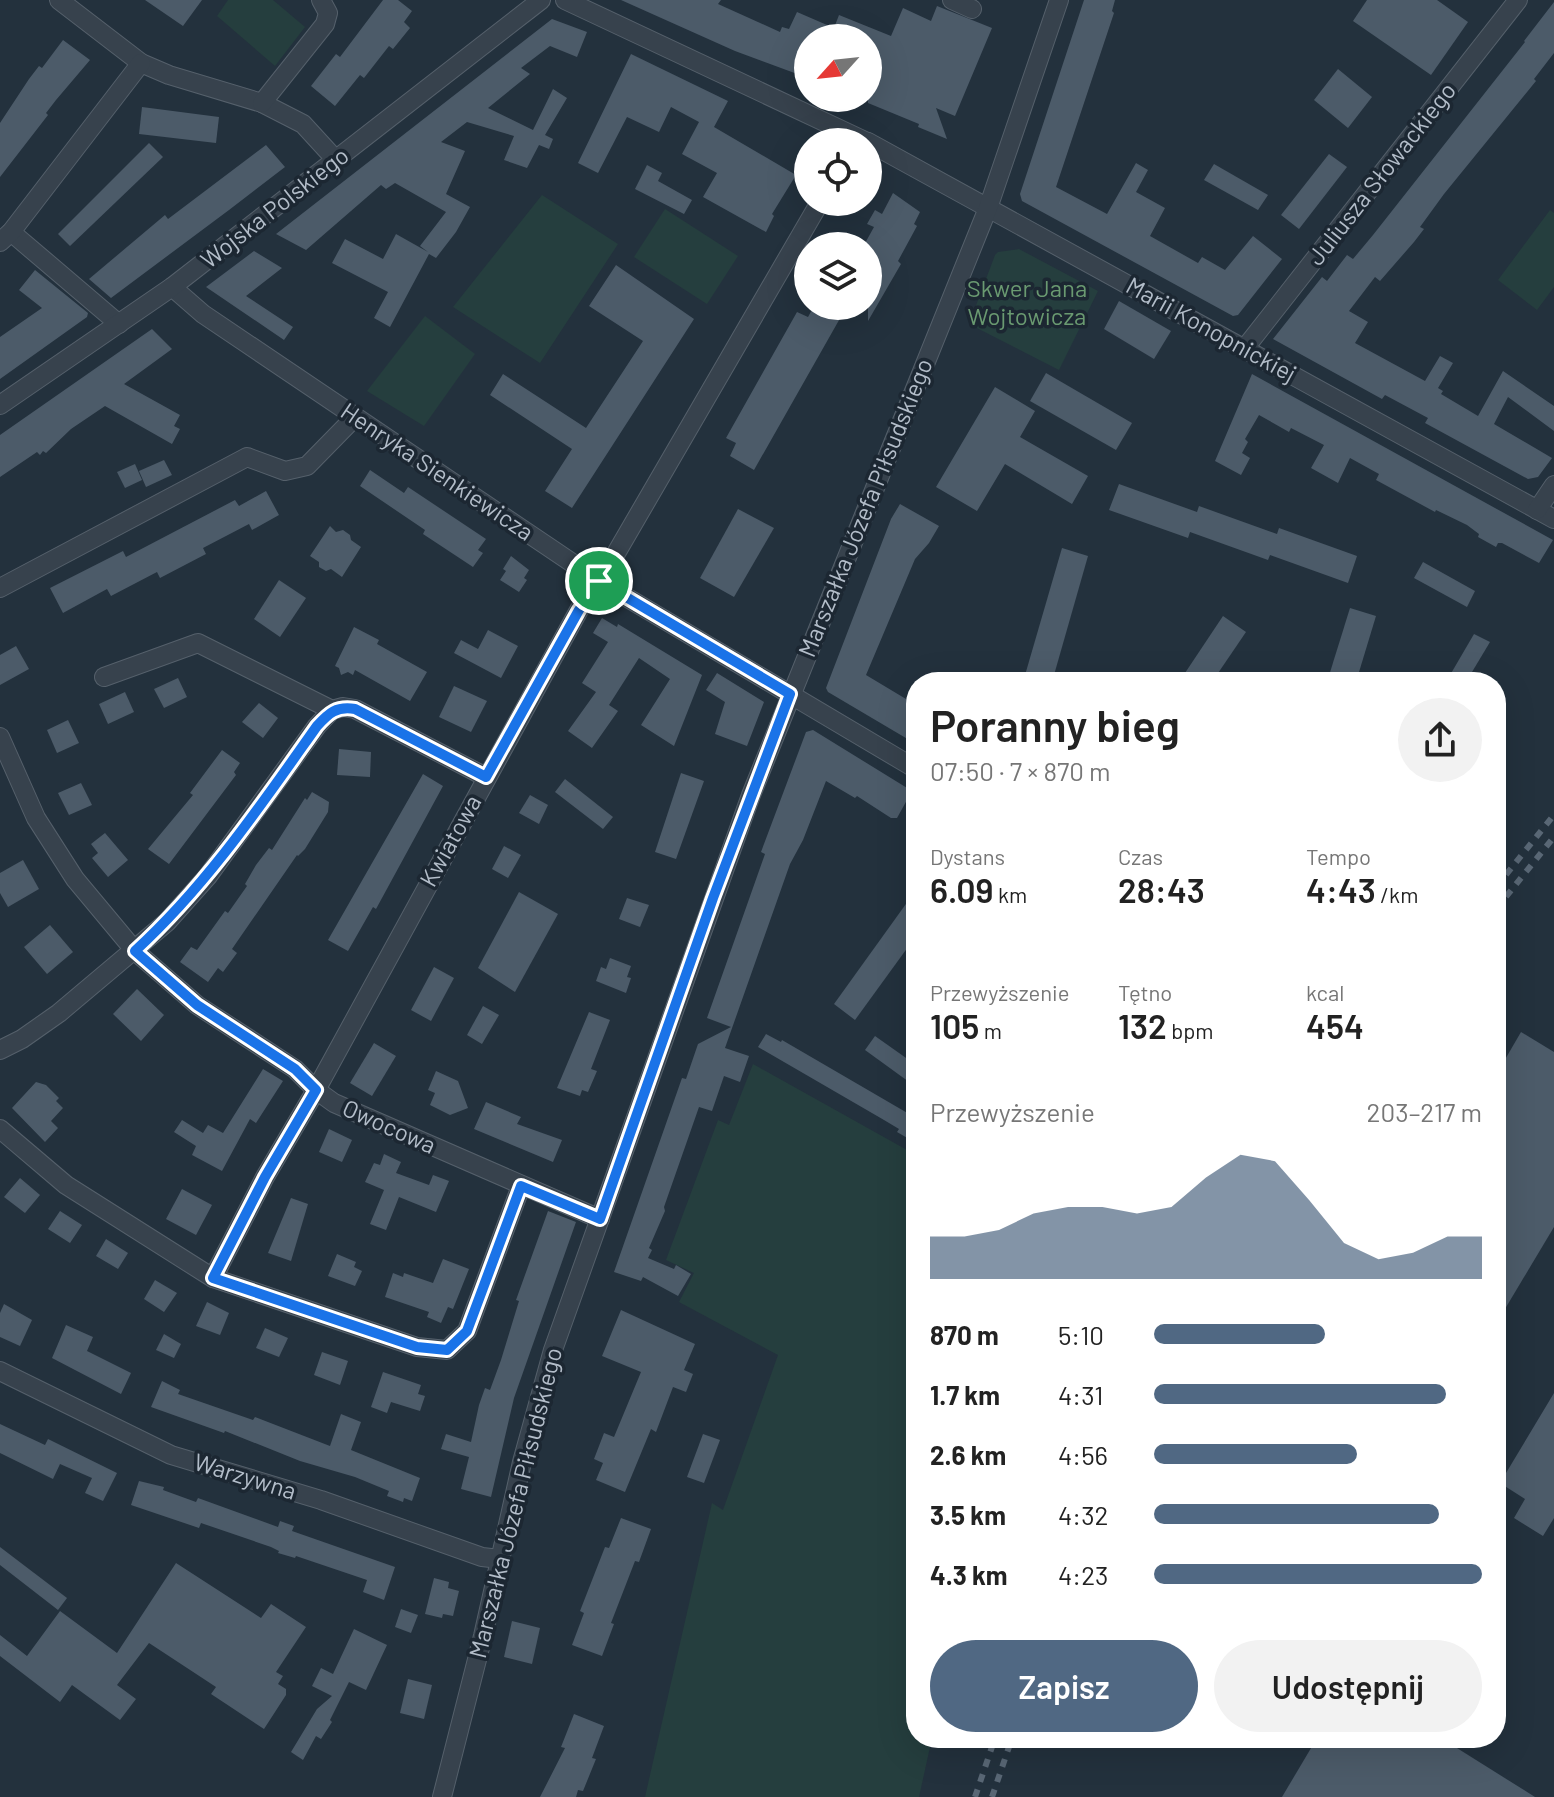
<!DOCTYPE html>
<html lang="pl">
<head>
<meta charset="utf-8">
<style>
	:root { --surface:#fff; --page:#f2f2f2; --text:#222; --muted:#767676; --accent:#506883 }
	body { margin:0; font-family:Barlow,sans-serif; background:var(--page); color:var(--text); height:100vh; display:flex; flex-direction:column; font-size:30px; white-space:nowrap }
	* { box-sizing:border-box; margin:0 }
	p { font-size:26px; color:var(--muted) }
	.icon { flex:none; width:44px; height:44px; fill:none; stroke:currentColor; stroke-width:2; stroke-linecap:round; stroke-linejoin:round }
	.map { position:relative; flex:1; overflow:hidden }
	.side { position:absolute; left:906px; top:672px; width:600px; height:1076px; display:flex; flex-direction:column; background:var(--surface); border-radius:32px; box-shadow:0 8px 32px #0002 }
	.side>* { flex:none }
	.needle { width:52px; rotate:243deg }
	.buttons { position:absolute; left:794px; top:24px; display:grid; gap:16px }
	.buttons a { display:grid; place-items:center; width:88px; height:88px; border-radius:50%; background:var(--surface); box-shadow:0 8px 32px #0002; font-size:40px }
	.pin { position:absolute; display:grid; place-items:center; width:68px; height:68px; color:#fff; margin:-34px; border:4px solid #fff; border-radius:50%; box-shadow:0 2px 8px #0007 }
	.round { display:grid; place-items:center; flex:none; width:84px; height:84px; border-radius:42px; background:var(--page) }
	.headline { display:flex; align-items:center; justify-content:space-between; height:136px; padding:0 24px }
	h1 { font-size:44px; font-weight:600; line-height:60px }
	.metrics { display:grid; grid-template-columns:repeat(3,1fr); gap:12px; height:136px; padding:8px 24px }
	.metrics div { display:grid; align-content:center }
	.metrics b { font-size:34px; font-weight:600 }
	.metrics small { font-size:22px; font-weight:400 }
	.metrics p { font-size:22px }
	.chart { height:224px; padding:16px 24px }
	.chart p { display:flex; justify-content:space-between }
	.chart svg { width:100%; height:144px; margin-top:8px; fill:var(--accent); opacity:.7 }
	.action { display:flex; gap:16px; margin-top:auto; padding:16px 24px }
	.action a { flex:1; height:92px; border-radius:48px; background:var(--accent); color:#fff; font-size:32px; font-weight:600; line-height:92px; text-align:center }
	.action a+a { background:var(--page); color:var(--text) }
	ul { padding:0 24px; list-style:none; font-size:26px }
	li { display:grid; grid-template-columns:128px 96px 1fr; align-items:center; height:60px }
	li i { height:20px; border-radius:10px; background:var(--accent) }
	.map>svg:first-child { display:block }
</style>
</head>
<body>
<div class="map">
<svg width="1554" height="1797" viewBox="0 0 1554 1797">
	<rect width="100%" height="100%" fill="#23313d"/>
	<!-- green -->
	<g fill="#253e3e">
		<path d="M228,0H273L305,27L275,66L217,16Z"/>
		<path d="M542,195L618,244L540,363L453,307Z"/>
		<path d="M665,209L738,256L707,304L634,257Z"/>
		<path d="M1550,210L1554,213V287L1537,310L1498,280Z"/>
		<path d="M1019,249L1098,291L1059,370L969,324L995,255L998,252Z"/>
		<path d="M425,316L475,354L424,426L367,391Z"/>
		<path d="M753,1064L916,1155V1738H932L919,1797H645L712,1503L723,1510L778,1355L679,1302L694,1273L666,1260L718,1120L729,1125Z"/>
	</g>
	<!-- building -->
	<g fill="#4c5b69">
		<path d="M145,0H202L183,26Z"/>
		<path d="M383,0H398L412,11L404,22L410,28L393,49L389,46L364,78L360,75L335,106L311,86L336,54L340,57Z"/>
		<path d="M621,0H721L718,4L780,32L782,27L789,29L797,12L834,28L839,15L891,36L903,8L931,21L937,6L992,28L955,116L936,108L947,139L918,127L919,124L868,103V38H808V78L735,51Z"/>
		<path d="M1084,0H1115L1112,11L1114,13L1056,187L1107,214L1136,163L1148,170L1136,192L1165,208L1150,236L1198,263L1202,257L1225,270L1253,236L1282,259L1238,315L1233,316L1022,201L1020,194Z"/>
		<path d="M1367,0H1437L1468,22L1431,75L1353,21Z"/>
		<path d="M1554,2V53L1534,79L1536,81L1444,194L1420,227L1424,229L1414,242L1380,281L1375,277L1349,311L1368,322L1355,343L1425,381L1440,356L1453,363L1438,388L1443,391L1441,394L1478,416L1503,371L1554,406V431L1508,397L1494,424L1552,458L1538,477L1528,479L1425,423L1428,418L1385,395L1382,399L1273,339L1322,277L1327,281L1347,255L1353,259L1373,235L1525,42L1524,41Z"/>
		<path d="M552,19L587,32L577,57L550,46L521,68L530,74L488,108L533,130L553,89L567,98L545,135L553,139L549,149L539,145L527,168L504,160L514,136L467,122L441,142L465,151L446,194L470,207L456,232L436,258L429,254L390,327L374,318L388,292L332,263L345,239L383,259L396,234L428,252L420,246L446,212L395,183L386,189L381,185L306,250L276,234Z"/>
		<path d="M63,40L90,60L56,100L46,113L48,115L0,177V123L29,79L39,66L42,68Z"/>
		<path d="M631,54L728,101L714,127L796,175L772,214L774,216L766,232L703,197L717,173L682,154L699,122L671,107L659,132L627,117L598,173L578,163Z"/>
		<path d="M1338,69L1372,97L1348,128L1314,100Z"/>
		<path d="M142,107L219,117L216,143L139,134Z"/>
		<path d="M149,143L163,157L70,246L58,234Z"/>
		<path d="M266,145L285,167L229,210L111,298L89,279L165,215L168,219Z"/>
		<path d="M1329,154L1347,167L1299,229L1281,215Z"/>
		<path d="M1214,164L1268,195L1258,210L1204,180Z"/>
		<path d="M647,165L662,173L658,181L692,200L684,214L635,189Z"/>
		<path d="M893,193L920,212L914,224L917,226L898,261L901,264L868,321V246L864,245L874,227L867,224L875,210L882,214Z"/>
		<path d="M254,251L282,268L246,296L293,327L284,340L206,287Z"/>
		<path d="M616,265L694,319L572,508L545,491L572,449L490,395L503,374L586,428L643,341L589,306Z"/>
		<path d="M35,270L88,313L87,317L0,379V337L42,308L19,290Z"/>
		<path d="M1119,301L1171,331L1154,359L1104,329Z"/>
		<path d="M814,306H847L754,470L730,456L736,443L726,438L797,312L808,317Z"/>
		<path d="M152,329L172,349L124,384L180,415L174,426L180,429L172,444L105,406L71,429L46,453L43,451L40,455L37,452L0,477V435Z"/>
		<path d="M1046,373L1132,423L1116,450L1030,401Z"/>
		<path d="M1252,374L1553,540L1539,563L1502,543H1498L1496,547L1478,537L1479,534L1467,525L1436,510L1435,512L1376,480L1379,474L1350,458L1338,483L1311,468L1324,445L1291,428L1289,432L1259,415L1245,439L1248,442L1242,453L1250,458L1241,475L1215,461Z"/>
		<path d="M995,387L1035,411L1020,437L1088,476L1072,504L1005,464L977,511L936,487Z"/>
		<path d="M164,460L172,475L146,487L139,471Z"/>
		<path d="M135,464L142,480L125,488L117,472Z"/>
		<path d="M370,470L404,493L408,487L486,539L478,550L483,553L473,567L423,534L425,530L360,486Z"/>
		<path d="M1119,484L1197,512L1199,506L1277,534L1279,528L1357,556L1348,583L1270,555L1268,560L1190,532L1188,538L1109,510Z"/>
		<path d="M266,491L279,515L252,530L249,524L203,548L206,554L160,578L157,572L111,596L107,589L63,613L50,588L123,551L126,557L235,500L239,506Z"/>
		<path d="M900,504L939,526L929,543L915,559L866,675L916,705V744L828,692L826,688L891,519Z"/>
		<path d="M738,509L774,528L734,597L700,578Z"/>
		<path d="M330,526L336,532L343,530L350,535L351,540L361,547L342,577L331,569L326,571L319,567V562L310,556Z"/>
		<path d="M1062,548L1088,556L1052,682H1023Z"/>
		<path d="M511,556L529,570L524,578L527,580L519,592L500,580L506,571L503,569Z"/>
		<path d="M1423,562L1475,591L1467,607L1414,578Z"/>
		<path d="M279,580L306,598L280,637L254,619Z"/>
		<path d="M1350,608L1376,616L1356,682H1327Z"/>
		<path d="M1223,616L1246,632L1212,682H1179Z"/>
		<path d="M602,618L617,627L618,624L702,675L674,746L641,725L670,679L639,658L609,705L618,711L592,748L568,731L596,692L582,683L608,642L593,633Z"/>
		<path d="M354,627L379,640L377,644L427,672L410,701L355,670L353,675L348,672L341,675L339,668L335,666Z"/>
		<path d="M488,630L518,646L501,678L454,653L461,640L478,649Z"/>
		<path d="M1474,634L1490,642L1466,682H1446Z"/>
		<path d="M16,646L29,669L0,685V655Z"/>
		<path d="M717,673L764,702L747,746L715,734L725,702L706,690Z"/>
		<path d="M178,678L187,697L164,708L154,689Z"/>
		<path d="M454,686L487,701L471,732L439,717Z"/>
		<path d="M125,692L134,712L108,724L99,704Z"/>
		<path d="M259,703L278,718L263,738L242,722Z"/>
		<path d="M68,720L79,743L57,753L47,730Z"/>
		<path d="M813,730L912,791L897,818H891L857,796L855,798L826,781L803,840L790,864L725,1048L749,1056L740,1082L724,1076L712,1111L699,1107L664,1207L665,1211L649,1248L652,1250L648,1258L674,1269L676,1265L691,1274L678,1296L643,1277L641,1281L614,1272L682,1078L686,1079L698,1044L731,1027L707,1018L765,854L761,852L806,732Z"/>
		<path d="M339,749L371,752L370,777L337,775Z"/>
		<path d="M222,750L240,763L234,772L236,775L169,864L148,849L193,795L190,793Z"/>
		<path d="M681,773L704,781L676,859L655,852Z"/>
		<path d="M423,774L443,786L376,909L373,907L348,951L328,940Z"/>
		<path d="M565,779L613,817L603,829L555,792Z"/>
		<path d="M81,783L92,805L69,815L58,793Z"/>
		<path d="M312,792L329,802L328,812L305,849L298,856L297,855L232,949L237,953L223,972L218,968L208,982L180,962L191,947L197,950L225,911L228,913L247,886L245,884L256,865L269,848L272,850L305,798L307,800Z"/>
		<path d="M530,795L548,805L539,824L519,813Z"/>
		<path d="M105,833L128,860L108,877L92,858L98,853L91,844Z"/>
		<path d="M504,846L521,855L508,878L492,869Z"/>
		<path d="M23,860L39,889L8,907L0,893V873Z"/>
		<path d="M916,890V936L855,1020L834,1004Z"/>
		<path d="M519,892L558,914L515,992L478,968Z"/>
		<path d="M627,898L649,905L640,927L619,919Z"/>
		<path d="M50,925L73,952L47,974L24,947Z"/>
		<path d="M610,958L631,966L627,977L631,978L626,993L596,981L601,967L606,969Z"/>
		<path d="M434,967L454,978L431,1021L411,1010Z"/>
		<path d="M137,989L164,1015L141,1041L113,1014Z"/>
		<path d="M483,1006L499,1015L482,1044L467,1035Z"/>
		<path d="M589,1012L610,1020L591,1069L597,1071L588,1092L582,1090L580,1096L557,1088Z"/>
		<path d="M1521,1032L1554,1052V1227L1496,1324V1075Z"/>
		<path d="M766,1034L781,1042L782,1040L916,1118V1143L897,1132L899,1129L884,1120L758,1047Z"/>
		<path d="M875,1036L916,1065V1087L865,1050Z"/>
		<path d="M374,1043L396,1056L372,1096L350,1083Z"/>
		<path d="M263,1069L283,1081L256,1123L250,1119L222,1171L192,1155L196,1146L174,1132L182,1120L203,1133L208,1125L223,1133Z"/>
		<path d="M436,1071L458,1081L468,1108L450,1115L430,1105L435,1093L428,1090Z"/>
		<path d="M36,1082L46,1085L59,1098L56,1101L63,1108L51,1121L58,1128L45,1142L12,1108Z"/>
		<path d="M486,1102L521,1117L517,1124L562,1140L553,1162L474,1129Z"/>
		<path d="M329,1129L352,1140L342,1162L319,1152Z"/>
		<path d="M384,1154L401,1162L396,1173L429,1185L433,1175L449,1181L436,1212L399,1197L386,1230L370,1224L384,1190L365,1182L374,1163L380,1165Z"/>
		<path d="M20,1178L40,1195L25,1213L4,1197Z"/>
		<path d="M182,1189L212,1205L196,1235L166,1219Z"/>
		<path d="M291,1198L308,1204L291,1261L268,1253Z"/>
		<path d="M60,1211L82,1225L70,1243L48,1229Z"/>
		<path d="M548,1211L576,1222L514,1398L491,1497L461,1489L469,1457L441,1449L446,1434L471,1442L479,1405L485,1388L490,1390L501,1360L519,1301L516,1300Z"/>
		<path d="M106,1239L128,1253L118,1269L96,1256Z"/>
		<path d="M337,1254L356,1262L354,1267L362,1271L355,1286L328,1276Z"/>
		<path d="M443,1259L469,1269L453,1309L448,1307L441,1323L427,1317L429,1312L385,1297L393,1273L403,1277L404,1273L433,1283Z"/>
		<path d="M155,1280L177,1293L164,1312L144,1299Z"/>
		<path d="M207,1302L229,1313L220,1335L196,1326Z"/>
		<path d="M4,1304L32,1320L20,1346L0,1337V1313Z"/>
		<path d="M621,1310L695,1344L684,1370L693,1374L686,1392L673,1387L656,1432L651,1429L625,1492L596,1480L603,1463L594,1459L604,1433L614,1437L641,1372L602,1356Z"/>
		<path d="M66,1325L93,1337L87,1351L131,1373L121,1394L52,1358Z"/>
		<path d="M265,1328L288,1338L279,1357L256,1348Z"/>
		<path d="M164,1334L181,1344L174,1358L156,1350Z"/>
		<path d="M322,1352L348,1361L340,1385L314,1375Z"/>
		<path d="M383,1372L421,1385L418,1394L425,1396L420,1411L391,1402L387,1413L371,1407Z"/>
		<path d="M162,1381L180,1390L178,1394L253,1420L255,1417L330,1446L341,1414L361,1422L351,1450L420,1478L412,1501L404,1498L403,1502L387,1496L389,1491L355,1477L300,1461L225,1431L224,1433L151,1407Z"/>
		<path d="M1554,1393V1518L1543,1536L1514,1518L1525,1499L1500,1483Z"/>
		<path d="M0,1424L45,1445L48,1439L117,1473L103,1501L85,1493L92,1478L60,1464L53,1479L0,1453Z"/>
		<path d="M703,1434L720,1440L704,1483L687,1477Z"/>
		<path d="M139,1481L164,1487L163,1490L196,1502L198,1498L278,1527L280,1521L294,1526L292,1531L395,1567L384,1600L363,1592L367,1580L296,1556L295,1558L278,1553L279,1551L271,1547L201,1523L199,1528L131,1505Z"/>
		<path d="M621,1518L651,1529L639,1562L635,1561L611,1623L614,1624L602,1656L572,1645L584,1613L580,1611L605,1547L609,1548Z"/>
		<path d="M0,1547L67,1598L58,1610L0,1565Z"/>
		<path d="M176,1563L261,1618L271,1604L306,1627L276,1672L283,1676L278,1684L286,1689V1695L264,1729L211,1694L216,1687L149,1643L117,1685L136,1699L120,1720L72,1685L60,1702L0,1656V1635L27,1656L60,1611L117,1653Z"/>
		<path d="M434,1578L449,1582L448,1588L459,1591L453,1616L443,1614L442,1618L425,1614Z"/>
		<path d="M401,1609L418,1615L411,1633L395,1627Z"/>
		<path d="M512,1621L540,1628L532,1664L504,1657Z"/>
		<path d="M354,1629L387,1645L366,1690L349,1682L330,1720L332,1722L321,1739L316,1736L303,1760L291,1752L317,1709L332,1696L312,1686L321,1668L333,1674Z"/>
		<path d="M408,1679L432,1685L424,1719L400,1713Z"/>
		<path d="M574,1714L604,1726L592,1758L596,1759L583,1791L578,1790L576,1797H540L565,1748L561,1747Z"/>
		<path d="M1317,1738H1441L1535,1797H1282Z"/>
	</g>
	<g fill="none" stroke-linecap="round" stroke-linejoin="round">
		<!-- minor casing -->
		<g stroke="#55606b" stroke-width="20">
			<g id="minor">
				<path d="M59,0L141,63L169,75L262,103L303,124L336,160"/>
				<path d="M565,0L867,142"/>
				<path d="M952,0L972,9"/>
				<path d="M262,103L325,24L328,13L321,0"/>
				<path d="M868,142L1554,519"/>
				<path d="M11,232L119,324"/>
				<path d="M0,242L11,232L141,63"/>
				<path d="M172,287L203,314L599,581L916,769"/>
				<path d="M1245,348L1518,0"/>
				<path d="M0,405L172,287L541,0"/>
				<path d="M1537,510L1554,485"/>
				<path d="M0,588L247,457L285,471L307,466L355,417"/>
				<path d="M104,677L198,643L332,710L343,707L355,709L486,777"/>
				<path d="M0,737L36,818L75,879L135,951L197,1005L295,1069L316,1090L334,1103L600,1219"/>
				<path d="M0,1050L22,1039L59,1013L167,922L208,876L317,726L332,710"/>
				<path d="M0,1129L66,1185L213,1278L417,1347L447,1350L467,1331L521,1186"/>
				<path d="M213,1278L265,1177L316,1090L579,610L611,562L820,202"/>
				<path d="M0,1371L171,1455L321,1500L482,1557L500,1559"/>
				<path d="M442,1797L483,1636L522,1462L553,1350L751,795L988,208L1059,0"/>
			</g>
		</g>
		<!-- minor -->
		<use href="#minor" stroke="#37424d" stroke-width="18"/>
		<!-- rail -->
		<g stroke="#596775" stroke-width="6" stroke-dasharray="8 8" stroke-linecap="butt">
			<path d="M1496,887L1554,815"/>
			<path d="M1496,909L1554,837"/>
			<path d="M975,1797L995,1738"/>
			<path d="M992,1797L1012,1738"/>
		</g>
	</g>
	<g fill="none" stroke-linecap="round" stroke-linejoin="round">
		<!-- route casing -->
		<g stroke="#fff" stroke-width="16">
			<path id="route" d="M599,581L790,694L713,898L600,1219L521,1186L467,1331L447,1350L417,1347L213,1278L265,1177L316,1090L295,1069L197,1005L135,951C207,885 261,805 317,726C329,713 336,706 355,709L486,777L579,610Z"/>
		</g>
		<!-- route -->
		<use href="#route" stroke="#1a73e8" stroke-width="10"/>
	</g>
	<g text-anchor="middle" stroke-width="7" stroke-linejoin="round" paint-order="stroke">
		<!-- street labels -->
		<g font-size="24" fill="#b3bdc9" stroke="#1c2732">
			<text transform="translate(1382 174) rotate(-52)" y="8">Juliusza Słowackiego</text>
			<text transform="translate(275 208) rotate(-38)" y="8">Wojska Polskiego</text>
			<text transform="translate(1211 330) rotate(29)" y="8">Marii Konopnickiej</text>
			<text transform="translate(437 472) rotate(34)" y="8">Henryka Sienkiewicza</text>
			<text transform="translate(866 508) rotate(-68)" y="8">Marszałka Józefa Piłsudskiego</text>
			<text transform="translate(451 841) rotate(-61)" y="8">Kwiatowa</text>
			<text transform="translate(389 1127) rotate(24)" y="8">Owocowa</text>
			<text transform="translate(245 1477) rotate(17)" y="8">Warzywna</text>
			<text transform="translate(516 1503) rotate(-76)" y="8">Marszałka Józefa Piłsudskiego</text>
		</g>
		<!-- park labels -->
		<g font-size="24" fill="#6a9a71" stroke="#1c2732">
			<text x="1027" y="297">Skwer Jana<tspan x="1027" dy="28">Wojtowicza</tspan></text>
		</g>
	</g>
</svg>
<div class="buttons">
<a><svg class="needle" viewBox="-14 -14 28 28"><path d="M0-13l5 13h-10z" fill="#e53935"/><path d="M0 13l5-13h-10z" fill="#767676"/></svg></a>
<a><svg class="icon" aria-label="locate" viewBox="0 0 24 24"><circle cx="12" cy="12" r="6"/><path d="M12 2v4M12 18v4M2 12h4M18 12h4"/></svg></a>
<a><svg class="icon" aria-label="layers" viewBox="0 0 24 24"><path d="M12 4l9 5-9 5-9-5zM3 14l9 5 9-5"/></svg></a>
</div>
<div class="pin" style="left:599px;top:581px;background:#1e9e55"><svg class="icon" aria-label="arrive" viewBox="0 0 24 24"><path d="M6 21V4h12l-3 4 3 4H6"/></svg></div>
<section class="side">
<div class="headline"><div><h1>Poranny bieg</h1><p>07:50 · 7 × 870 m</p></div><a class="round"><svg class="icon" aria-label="share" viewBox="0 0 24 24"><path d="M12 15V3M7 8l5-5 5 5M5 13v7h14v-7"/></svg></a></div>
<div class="metrics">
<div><p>Dystans</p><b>6.09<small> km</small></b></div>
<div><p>Czas</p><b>28:43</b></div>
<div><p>Tempo</p><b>4:43<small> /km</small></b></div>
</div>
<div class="metrics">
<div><p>Przewyższenie</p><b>105<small> m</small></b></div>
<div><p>Tętno</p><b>132<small> bpm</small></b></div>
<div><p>kcal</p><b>454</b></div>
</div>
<div class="chart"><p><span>Przewyższenie</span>203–217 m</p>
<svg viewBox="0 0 160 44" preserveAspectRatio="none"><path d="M0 44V31L10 31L20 29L30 24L40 22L50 22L60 24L70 22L80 13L90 6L100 8L110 20L120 33L130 38L140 36L150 31L160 31V44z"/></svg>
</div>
<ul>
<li><b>870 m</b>5:10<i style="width:52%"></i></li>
<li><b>1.7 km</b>4:31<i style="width:89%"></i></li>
<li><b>2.6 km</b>4:56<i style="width:62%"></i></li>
<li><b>3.5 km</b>4:32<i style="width:87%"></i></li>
<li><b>4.3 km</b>4:23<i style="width:100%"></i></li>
</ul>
<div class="action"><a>Zapisz</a><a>Udostępnij</a></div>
</section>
</div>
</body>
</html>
